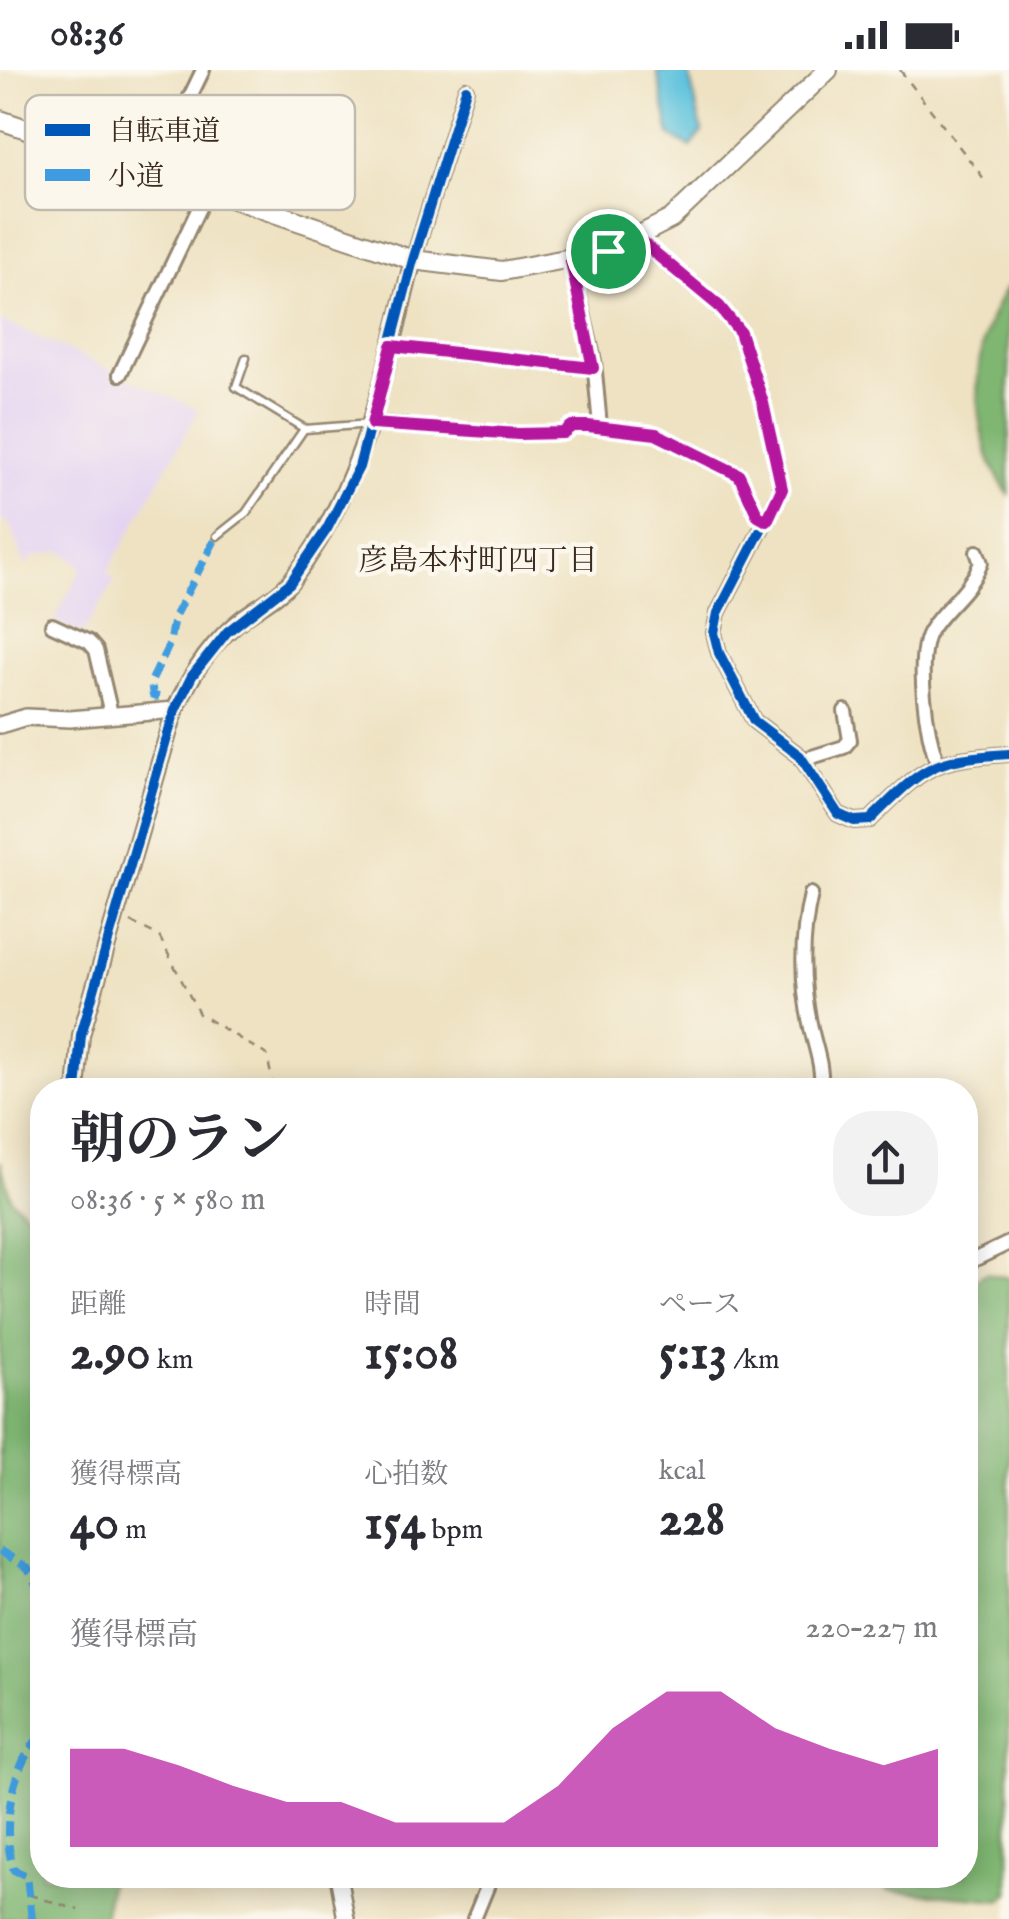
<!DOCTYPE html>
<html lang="ja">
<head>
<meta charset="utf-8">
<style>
	:root { --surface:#fff; --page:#f2f2f3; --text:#2b2b33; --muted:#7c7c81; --accent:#b5179e }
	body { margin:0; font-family:"IM FELL English","Noto Serif JP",serif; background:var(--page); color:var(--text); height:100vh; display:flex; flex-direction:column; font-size:38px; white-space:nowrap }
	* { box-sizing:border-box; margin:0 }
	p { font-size:32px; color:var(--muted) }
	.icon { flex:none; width:55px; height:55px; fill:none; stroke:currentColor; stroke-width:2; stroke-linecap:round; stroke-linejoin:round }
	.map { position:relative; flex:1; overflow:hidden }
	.side { position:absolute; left:30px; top:1008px; width:948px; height:810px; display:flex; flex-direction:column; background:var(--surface); border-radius:40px; box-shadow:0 5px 25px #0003 }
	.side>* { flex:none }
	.pin { position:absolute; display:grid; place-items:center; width:85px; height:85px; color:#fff; margin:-42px; border:5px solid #fff; border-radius:50%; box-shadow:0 2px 10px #0007 }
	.round { display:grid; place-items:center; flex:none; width:105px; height:105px; border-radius:40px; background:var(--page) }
	.headline { display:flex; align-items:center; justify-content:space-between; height:170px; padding:0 40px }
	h1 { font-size:55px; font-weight:700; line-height:75px }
	.metrics { display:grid; grid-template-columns:repeat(3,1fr); gap:15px; height:170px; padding:10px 40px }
	.metrics div { display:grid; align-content:center }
	.metrics b { font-size:50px; font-weight:700 }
	.metrics small { font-size:28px; font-weight:400 }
	.metrics p { font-size:28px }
	.chart { height:280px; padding:20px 40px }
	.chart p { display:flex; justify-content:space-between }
	.chart svg { width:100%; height:180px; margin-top:10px; fill:var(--accent); opacity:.7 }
	.status { display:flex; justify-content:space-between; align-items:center; height:70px; padding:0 50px; background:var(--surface); direction:ltr }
	.status svg { height:28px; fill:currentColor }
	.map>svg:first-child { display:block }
</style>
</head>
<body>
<div class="status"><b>08:36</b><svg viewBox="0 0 49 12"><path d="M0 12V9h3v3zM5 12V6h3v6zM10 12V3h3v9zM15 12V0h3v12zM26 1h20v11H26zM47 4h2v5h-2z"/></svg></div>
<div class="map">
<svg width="1009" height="1849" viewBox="0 0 1009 1849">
	<rect width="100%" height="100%" fill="#fbf7ec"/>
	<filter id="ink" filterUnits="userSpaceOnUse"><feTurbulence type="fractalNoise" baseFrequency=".01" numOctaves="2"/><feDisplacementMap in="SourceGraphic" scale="20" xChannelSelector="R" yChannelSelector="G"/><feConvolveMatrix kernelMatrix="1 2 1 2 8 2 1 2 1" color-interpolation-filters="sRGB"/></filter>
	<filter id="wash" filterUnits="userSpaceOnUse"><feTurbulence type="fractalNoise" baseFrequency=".0048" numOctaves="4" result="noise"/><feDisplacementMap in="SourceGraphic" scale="40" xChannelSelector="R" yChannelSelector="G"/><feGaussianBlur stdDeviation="2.25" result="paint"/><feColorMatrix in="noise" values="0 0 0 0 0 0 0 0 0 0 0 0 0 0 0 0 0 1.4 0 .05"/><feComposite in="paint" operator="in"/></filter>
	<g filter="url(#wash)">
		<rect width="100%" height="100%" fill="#eee2c2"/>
		<!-- built -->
		<path fill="#e4d3f2" d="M0,250L199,340L107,503L115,510L82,564L54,551L82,497L62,481L32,487L26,496L10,455L0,447Z"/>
		<!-- forest -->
		<g fill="#7fb672" stroke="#5d7048" stroke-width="2.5">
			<path d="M1009,214V425C966,367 968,272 1009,214Z"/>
			<path d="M0,1091L11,1129L42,1158V1805H110L104,1849H0Z"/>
			<path d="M986,1203L1009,1208V1823L1001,1830L888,1820L877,1805H965V1217Z"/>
		</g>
		<!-- water -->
		<path fill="#5fc3dd" stroke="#4d767e" stroke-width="2.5" d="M657,0H688L702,62L691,77L670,66Z"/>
	</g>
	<g filter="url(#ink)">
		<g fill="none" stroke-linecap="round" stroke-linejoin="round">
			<!-- service casing -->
			<g stroke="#948670" stroke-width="11">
				<g id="service">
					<path d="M246,288L236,317L305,359L371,354"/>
					<path d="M217,466L246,443L304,359"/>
				</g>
			</g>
			<!-- minor casing -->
			<g stroke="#948670" stroke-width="18">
				<g id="minor">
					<path d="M158,93L203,0"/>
					<path d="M637,169L719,236L740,263L763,333L782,419L718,543L714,563L719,583L754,651L800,686L838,744L854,751L870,750C925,696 930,689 1009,684"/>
					<path d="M413,190L466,19"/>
					<path d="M571,191L594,291L600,356"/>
					<path d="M391,276L593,298"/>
					<path d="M120,304L207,121"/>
					<path d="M372,354L518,364L563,363L572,356H588L656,364L739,405L758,446L767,451"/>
					<path d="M52,555L89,572L96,580L111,644"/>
					<path d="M802,690L844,677L850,670L845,641"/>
					<path d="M938,693C926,667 915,585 930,561C945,536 968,524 981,493L977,482"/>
					<path d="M811,824C801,867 801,914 811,958C816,981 823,996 821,1020"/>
					<path d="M965,1194L1009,1173"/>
					<path d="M474,1849L492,1805"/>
				</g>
			</g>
			<!-- tertiary casing -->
			<g stroke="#948670" stroke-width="20">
				<g id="tertiary">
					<path d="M0,655L26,647L70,649L175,640"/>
					<path d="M76,1020L81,965L175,640C190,606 213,571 243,548C259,536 279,526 291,511C365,416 384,303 413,190"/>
					<path d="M338,1805L346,1849"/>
				</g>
			</g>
			<!-- secondary casing -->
			<g stroke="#948670" stroke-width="22">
				<path id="secondary" d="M0,50L413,190L502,201L608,181L671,149L828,0"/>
			</g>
			<!-- path -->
			<g stroke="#948670" stroke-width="2.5" stroke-dasharray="8 8" stroke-linecap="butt">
				<path d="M900,0L988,114"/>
				<path d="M131,852L159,866L199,944L267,985L274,1020"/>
				<path d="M30,1825L78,1840"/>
			</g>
			<!-- service -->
			<use href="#service" stroke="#fff" stroke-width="6"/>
			<!-- minor -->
			<use href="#minor" stroke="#fff" stroke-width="12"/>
			<!-- tertiary -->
			<use href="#tertiary" stroke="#fff" stroke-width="15"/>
			<!-- secondary -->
			<use href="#secondary" stroke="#fff" stroke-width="18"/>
			<!-- quiet -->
			<g stroke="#3f9ce0" stroke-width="8" stroke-dasharray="15 8" stroke-linecap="butt">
				<path d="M159,627L153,626L151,612L169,575L174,547L217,466"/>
				<path d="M0,1481L28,1498L42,1525"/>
				<path d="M155,1809L160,1805"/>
				<path d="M32,1849L27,1806L14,1800C0,1762 11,1693 42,1665"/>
			</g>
			<!-- cycleway casing -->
			<g stroke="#fbf7ec" stroke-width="16">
				<g id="cycleway">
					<path d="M637,169L719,236L740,263L763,333L782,419L718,543L714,563L719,583L754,651L800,686L838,744L854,751L870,750C925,696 930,689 1009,684"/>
					<path d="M76,1020L81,965L175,640L192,606L227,562L290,513L327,459L359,397L413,190L466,19"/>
				</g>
			</g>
			<!-- cycleway -->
			<use href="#cycleway" stroke="#0057b8" stroke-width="10"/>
		</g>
	</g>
	<g fill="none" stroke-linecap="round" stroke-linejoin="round" filter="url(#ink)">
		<!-- route casing -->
		<g stroke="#fff" stroke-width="20">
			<path id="route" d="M637,168L719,236L740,262L763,333L782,419L767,451L758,446L739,405L656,364L588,356H572L563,363L518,364L372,354L392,276L593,298L571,191Z"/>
		</g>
		<!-- route -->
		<use href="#route" stroke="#b5179e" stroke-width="12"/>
	</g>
	<g text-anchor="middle" stroke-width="9" stroke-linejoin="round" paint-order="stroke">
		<!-- neighbourhood labels -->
		<g font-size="30" fill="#3b2a1e" stroke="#fbf7ec">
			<text x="478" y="500">彦島本村町四丁目</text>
		</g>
	</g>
	<!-- legend -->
	<rect x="25" y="25" width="330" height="115" rx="15" fill="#fbf7ec" stroke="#c1baae" stroke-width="2.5"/>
	<rect x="45" y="54" width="45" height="12" fill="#0057b8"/>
	<rect x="45" y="99" width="45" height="12" fill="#3f9ce0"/>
	<g font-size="28" fill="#3b2a1e">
		<text x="108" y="70">自転車道</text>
		<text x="108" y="115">小道</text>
	</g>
</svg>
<div class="pin" style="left:608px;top:181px;background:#1e9e55"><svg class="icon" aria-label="arrive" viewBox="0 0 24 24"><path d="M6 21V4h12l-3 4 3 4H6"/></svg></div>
<section class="side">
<div class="headline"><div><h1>朝のラン</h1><p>08:36 · 5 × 580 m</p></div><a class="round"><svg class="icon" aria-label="share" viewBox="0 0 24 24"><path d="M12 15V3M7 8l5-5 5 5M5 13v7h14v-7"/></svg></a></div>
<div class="metrics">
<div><p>距離</p><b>2.90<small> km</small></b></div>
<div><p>時間</p><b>15:08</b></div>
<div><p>ペース</p><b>5:13<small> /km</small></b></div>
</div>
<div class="metrics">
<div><p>獲得標高</p><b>40<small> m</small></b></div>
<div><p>心拍数</p><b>154<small> bpm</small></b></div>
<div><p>kcal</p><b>228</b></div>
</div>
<div class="chart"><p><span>獲得標高</span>220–227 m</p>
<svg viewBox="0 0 160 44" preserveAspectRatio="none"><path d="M0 44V20L10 20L20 24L30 29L40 33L50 33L60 38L70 38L80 38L90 29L100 15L110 6L120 6L130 15L140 20L150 24L160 20V44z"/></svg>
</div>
</section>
</div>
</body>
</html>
